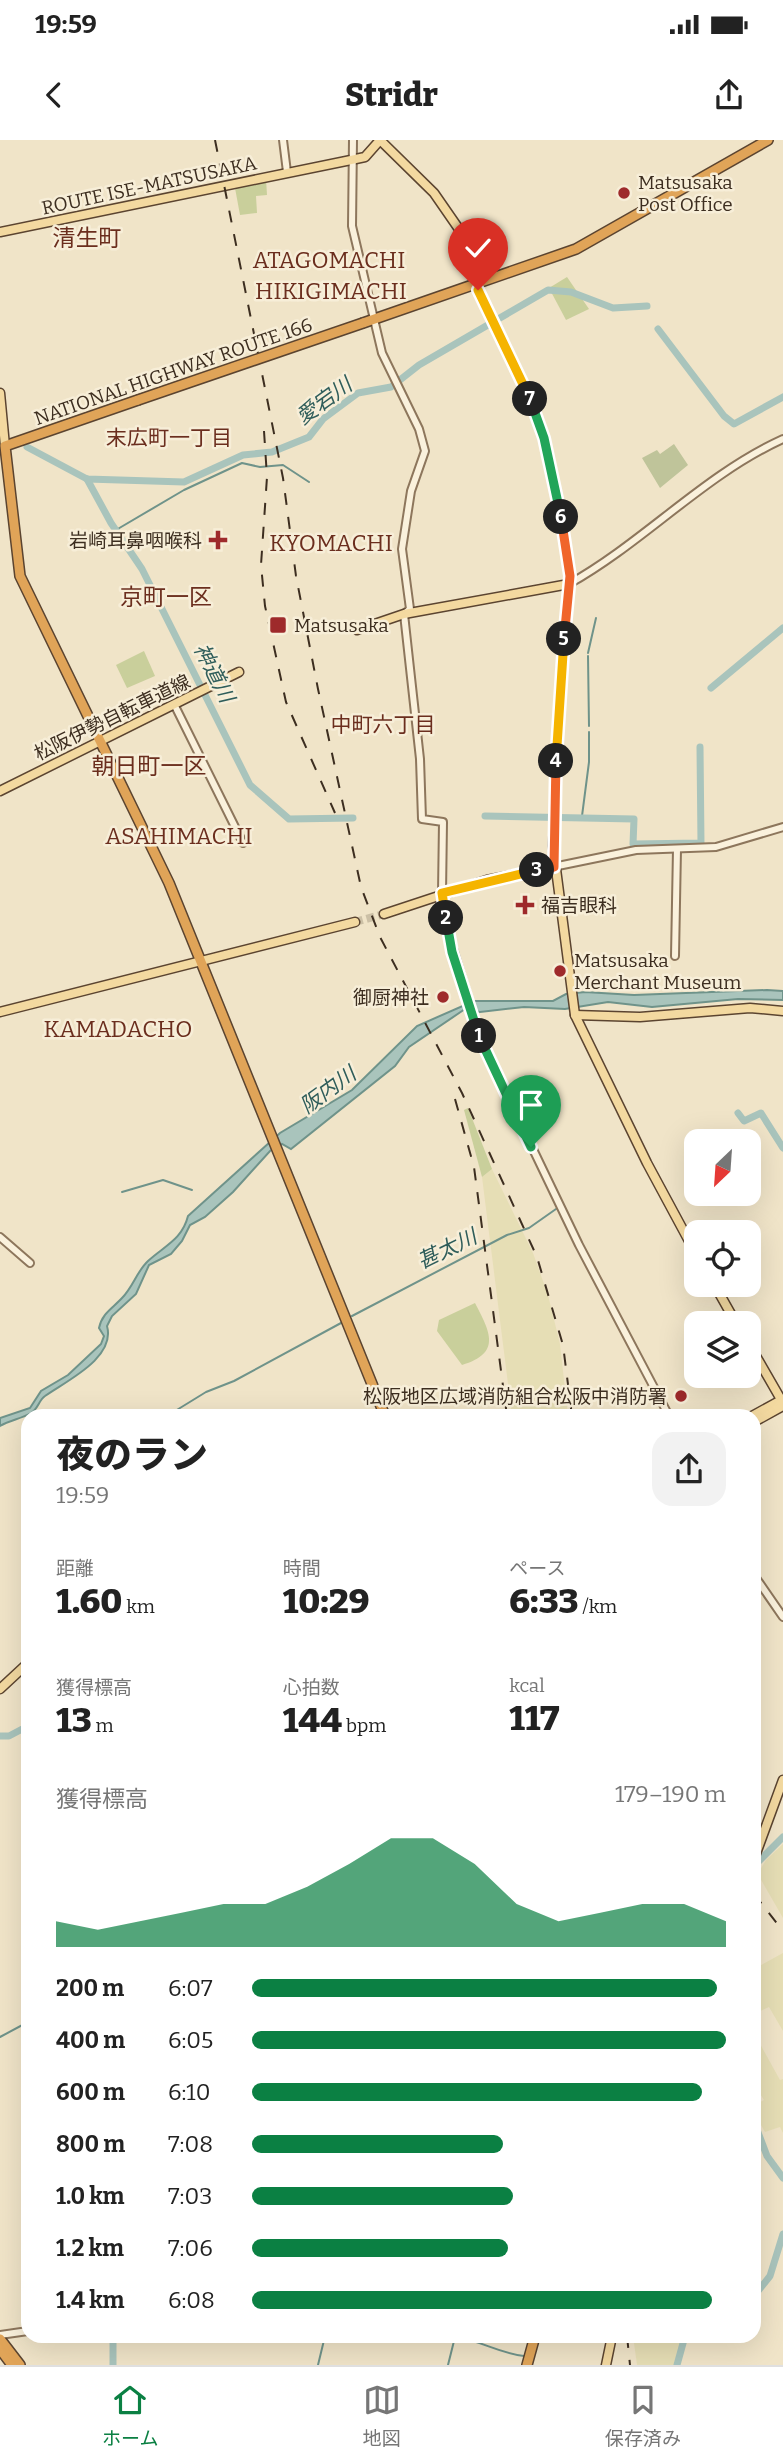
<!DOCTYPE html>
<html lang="ja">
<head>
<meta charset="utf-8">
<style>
	:root { --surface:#fff; --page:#f2f2f2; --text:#222; --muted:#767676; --line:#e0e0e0; --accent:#0b8043 }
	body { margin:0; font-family:Bitter,"Noto Sans JP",serif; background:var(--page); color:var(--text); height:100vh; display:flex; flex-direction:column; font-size:26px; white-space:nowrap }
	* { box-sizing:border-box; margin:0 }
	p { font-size:23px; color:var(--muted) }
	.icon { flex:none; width:38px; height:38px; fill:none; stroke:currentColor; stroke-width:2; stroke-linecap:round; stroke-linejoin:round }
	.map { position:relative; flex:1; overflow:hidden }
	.sheet { position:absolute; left:21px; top:1269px; width:740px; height:934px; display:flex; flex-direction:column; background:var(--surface); border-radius:21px; box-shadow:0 7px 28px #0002 }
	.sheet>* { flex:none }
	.needle { width:46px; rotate:205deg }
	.controls { position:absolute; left:684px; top:989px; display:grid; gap:14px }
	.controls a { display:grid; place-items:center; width:77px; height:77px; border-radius:14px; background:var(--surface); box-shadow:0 7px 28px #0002; font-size:35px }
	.pin { position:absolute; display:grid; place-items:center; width:60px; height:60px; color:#fff; margin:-72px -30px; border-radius:50% 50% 50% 0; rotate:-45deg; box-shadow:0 0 7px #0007 }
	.pin .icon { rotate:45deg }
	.km { position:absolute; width:35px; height:35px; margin:-18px; border-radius:50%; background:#222; color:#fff; font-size:19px; line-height:35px; text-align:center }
	.round { display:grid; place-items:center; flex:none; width:74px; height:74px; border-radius:21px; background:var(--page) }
	.headline { display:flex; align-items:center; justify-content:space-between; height:119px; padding:0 35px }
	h1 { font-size:38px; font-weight:800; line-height:52px }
	.figures { display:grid; grid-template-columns:repeat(3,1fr); gap:10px; height:119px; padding:7px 35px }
	.figures div { display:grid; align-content:center }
	.figures b { font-size:35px; font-weight:800 }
	.figures small { font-size:19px; font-weight:400 }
	.figures p { font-size:19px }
	.chart { height:196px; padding:14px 35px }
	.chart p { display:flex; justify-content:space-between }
	.chart svg { width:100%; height:126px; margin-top:7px; fill:var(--accent); opacity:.7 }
	ul { padding:0 35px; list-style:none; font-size:23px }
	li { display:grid; grid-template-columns:112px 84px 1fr; align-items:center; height:52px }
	li i { height:18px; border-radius:9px; background:var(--accent) }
	.status { display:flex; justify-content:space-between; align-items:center; height:49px; padding:0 35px; background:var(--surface); direction:ltr }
	.status svg { height:19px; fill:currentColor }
	header { display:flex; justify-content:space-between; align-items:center; height:91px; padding:0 35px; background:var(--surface); font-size:32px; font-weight:800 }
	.tab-bar { display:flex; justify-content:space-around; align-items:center; height:98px; border-top:2px solid var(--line); background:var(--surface); font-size:19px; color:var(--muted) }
	.tab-bar a { display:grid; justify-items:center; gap:4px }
	.tab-bar .on { color:var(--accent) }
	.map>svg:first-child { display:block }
</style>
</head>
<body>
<div class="status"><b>19:59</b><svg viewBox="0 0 49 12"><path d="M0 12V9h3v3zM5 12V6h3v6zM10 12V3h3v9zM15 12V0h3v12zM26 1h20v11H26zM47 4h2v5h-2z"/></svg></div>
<header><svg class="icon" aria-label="back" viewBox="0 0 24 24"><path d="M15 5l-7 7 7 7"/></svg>Stridr<svg class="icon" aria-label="share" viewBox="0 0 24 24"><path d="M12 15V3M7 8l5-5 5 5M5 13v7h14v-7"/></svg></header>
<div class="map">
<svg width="783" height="2225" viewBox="0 0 783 2225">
	<rect width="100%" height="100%" fill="#f0e4c8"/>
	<!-- farmland -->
	<g fill="#e6deb5">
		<path d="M492,1029L533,1113L548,1155L560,1204L568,1276H512L482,1037Z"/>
		<path d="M783,1704V1778L760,1738V1730L766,1720Z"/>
		<path d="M783,1813V1891L769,1867L754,1874V1829Z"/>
		<path d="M754,1893L780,1940L783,1939V1993L780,1987L765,1992L754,1973V1965L764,1960L757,1949L754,1950Z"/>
		<path d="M633,2196H682L675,2225H637Z"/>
	</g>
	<!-- green -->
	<g fill="#c9cf9b">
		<path d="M266,39L267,55L256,56L257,73L240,75L235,48Z"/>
		<path d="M567,137L589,169L566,180L549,148Z"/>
		<path d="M144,511L155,536L127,548L116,525Z"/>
		<path d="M468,968L492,1029L482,1037L464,970Z"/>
		<path d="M475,1163C490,1192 502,1213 462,1225L437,1191L439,1180Z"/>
	</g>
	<!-- cemetery -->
	<path fill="#bfc49a" d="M674,304L688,325L660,348L642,318L657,310L660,314Z"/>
	<!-- water -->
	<path fill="#a9c4bc" stroke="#6f938a" stroke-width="2" d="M767,850L783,851V860L738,859L652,867L608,862L565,869L524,867L480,872L465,869L409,907L395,926L291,1009L282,1004L270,1011L233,1052L205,1077L190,1085L182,1101L171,1114L149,1125L136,1154L112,1176L107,1186C116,1218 66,1241 45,1256C39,1260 38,1269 31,1273C21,1279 10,1280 0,1286V1278L30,1268L41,1251L68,1235L101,1204L104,1196L99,1188C102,1173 113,1168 122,1158C133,1147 137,1131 148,1121C164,1106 182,1100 188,1076L280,993L352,950L417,886L474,861H553L566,854L585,852L634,855Z"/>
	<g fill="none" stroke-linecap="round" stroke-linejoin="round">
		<!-- stream -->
		<g stroke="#6f938a" stroke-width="2">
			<path d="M116,390L184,350L242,323L260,327L283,325L309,342"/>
			<path d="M588,513L596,478"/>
			<path d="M588,516L589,586"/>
			<path d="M582,676L589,622V592"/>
			<path d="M122,1052L163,1040L192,1050"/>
			<path d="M352,1176L507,1095L529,1088L556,1069"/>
			<path d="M167,1276L206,1252L234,1241L341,1183"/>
			<path d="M0,1897L28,1882"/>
			<path d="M318,2225L325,2196"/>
			<path d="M448,2225L455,2197C480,2200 498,2213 524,2216"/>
		</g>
		<!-- river -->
		<g stroke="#a9c4bc" stroke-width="7">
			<path d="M658,189L724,276L734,284L783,257"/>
			<path d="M27,307L87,339L184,342L243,315L272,312L309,297L323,279L358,253L391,247L419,225L548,150L571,152L613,168L647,166"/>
			<path d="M87,339L111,383L142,429L250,645L289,679L353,678"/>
			<path d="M711,548L783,488"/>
			<path d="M485,676L634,679L633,704L701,703L700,607"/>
			<path d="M738,973L744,981L761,973L783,1008"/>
			<path d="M0,1596H9L28,1586"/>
			<path d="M754,1726L783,1697"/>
			<path d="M754,1982L767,2016L783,2038"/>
			<path d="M754,2156L770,2136L783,2094"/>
			<path d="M113,2196V2225"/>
			<path d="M677,2225L685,2196"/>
		</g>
		<!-- major-tunnel -->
		<path stroke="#ccc0a6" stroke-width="8" stroke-dasharray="8 4" stroke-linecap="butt" d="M355,782L384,774"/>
		<!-- minor casing -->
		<g stroke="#8d765c" stroke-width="10">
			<g id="minor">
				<path d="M283,0L287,32"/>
				<path d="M353,0L352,86L382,213L419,289L425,311L411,351L402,409L410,469L404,474L420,619L422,679L443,682L442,753L448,792L482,903L579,1105L669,1276"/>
				<path d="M569,444C644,402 704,335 783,299"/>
				<path d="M174,564L243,703"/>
				<path d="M553,727L636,710L716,707L783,687"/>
				<path d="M675,816L677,709"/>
				<path d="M0,1097L30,1123"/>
				<path d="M754,1435L783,1477"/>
				<path d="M0,2195L28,2191"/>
			</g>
		</g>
		<!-- major casing -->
		<g stroke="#5b4430" stroke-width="11">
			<g id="major">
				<path d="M380,0L434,53L461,92L479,154L527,251L544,298L563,386L570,436L562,515L553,706L575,875L647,1023L696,1114"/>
				<path d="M0,92L351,20L365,17L380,0"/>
				<path d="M0,253L5,306"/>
				<path d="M357,490L404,474L569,444"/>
				<path d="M0,651L239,532"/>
				<path d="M384,774L487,740L553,727"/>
				<path d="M0,872L355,782"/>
				<path d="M575,875L640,877L750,868L783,871"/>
				<path d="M714,1144L736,1183"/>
				<path d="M749,1204L783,1263"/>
				<path d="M752,1276L783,1259"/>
				<path d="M754,1282L783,1266"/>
				<path d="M0,1549L28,1523"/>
				<path d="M754,1719L783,1640"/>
				<path d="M606,2225L612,2196"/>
			</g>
		</g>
		<!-- highway casing -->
		<g stroke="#5b4430" stroke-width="12">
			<g id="highway">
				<path d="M363,183L576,109L768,0"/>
				<path d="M138,260L5,306L20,436L169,743L385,1276"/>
				<path d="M0,2199L20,2225"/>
				<path d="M0,2209L12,2225"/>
				<path d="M527,2225L535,2196"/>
			</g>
		</g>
		<!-- minor -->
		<use href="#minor" stroke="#faf1dc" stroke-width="6"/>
		<!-- major -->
		<use href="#major" stroke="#f3d9a0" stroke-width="8"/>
		<!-- highway -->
		<use href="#highway" stroke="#e0a458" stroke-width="9"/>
		<!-- rail -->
		<g stroke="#3d2e20" stroke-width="2" stroke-dasharray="12 12" stroke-linecap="butt">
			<path d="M215,0L283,338L296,436L318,549L361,747L380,797L462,953L537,1117L563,1205L572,1276"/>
			<path d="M264,291L267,337L261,425L265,466L286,562L335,673"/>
			<path d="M455,959L474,1027L507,1276"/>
			<path d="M754,1754L783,1791"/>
			<path d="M627,2196L630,2225"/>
		</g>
		<!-- highway-bridge casing -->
		<g stroke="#5b4430" stroke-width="12" stroke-linecap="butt">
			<path id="highway-bridge" d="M138,260L363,183"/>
		</g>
		<!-- highway-bridge -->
		<use href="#highway-bridge" stroke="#e0a458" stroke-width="9"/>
	</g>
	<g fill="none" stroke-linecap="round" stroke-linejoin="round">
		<!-- split-1 casing -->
		<g stroke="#fff" stroke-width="14">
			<path id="split-1" d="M479,896L531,1007"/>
		</g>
		<!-- split-2 casing -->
		<g stroke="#fff" stroke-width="14">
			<path id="split-2" d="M446,778L452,812L479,896"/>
		</g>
		<!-- split-3 casing -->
		<g stroke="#fff" stroke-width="14">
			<path id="split-3" d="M446,778L442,753L537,730"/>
		</g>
		<!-- split-4 casing -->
		<g stroke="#fff" stroke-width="14">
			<path id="split-4" d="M537,730L554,727L556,621"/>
		</g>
		<!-- split-5 casing -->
		<g stroke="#fff" stroke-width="14">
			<path id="split-5" d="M556,621L564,499"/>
		</g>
		<!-- split-6 casing -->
		<g stroke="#fff" stroke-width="14">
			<path id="split-6" d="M561,377L570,436L564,499"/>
		</g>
		<!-- split-7 casing -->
		<g stroke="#fff" stroke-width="14">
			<path id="split-7" d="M530,259L544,298L561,377"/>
		</g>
		<!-- split-8 casing -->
		<g stroke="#fff" stroke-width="14">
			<path id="split-8" d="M478,150L530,259"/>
		</g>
		<!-- split-1 -->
		<use href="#split-1" stroke="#22a559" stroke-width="9"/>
		<!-- split-2 -->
		<use href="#split-2" stroke="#22a559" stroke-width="9"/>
		<!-- split-3 -->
		<use href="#split-3" stroke="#f5b400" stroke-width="9"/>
		<!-- split-4 -->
		<use href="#split-4" stroke="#f0652b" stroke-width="9"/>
		<!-- split-5 -->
		<use href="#split-5" stroke="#f5b400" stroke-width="9"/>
		<!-- split-6 -->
		<use href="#split-6" stroke="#f0652b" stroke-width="9"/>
		<!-- split-7 -->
		<use href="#split-7" stroke="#22a559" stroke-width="9"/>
		<!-- split-8 -->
		<use href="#split-8" stroke="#f5b400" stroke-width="9"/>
	</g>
	<!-- markers -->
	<g fill="#9e2a2b" stroke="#f7eed8" stroke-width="2.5">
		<circle cx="624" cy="53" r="7"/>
		<path d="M214.5 389.5h7v7h7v7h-7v7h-7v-7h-7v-7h7z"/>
		<rect x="269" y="476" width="18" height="18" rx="3.5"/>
		<path d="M521.5 754.5h7v7h7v7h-7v7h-7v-7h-7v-7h7z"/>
		<circle cx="560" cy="831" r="7"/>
		<circle cx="443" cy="857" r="7"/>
		<circle cx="681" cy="1256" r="7"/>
	</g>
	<g text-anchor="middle" stroke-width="5" stroke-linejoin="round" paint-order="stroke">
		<!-- poi labels -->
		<g font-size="19" fill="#3d2e20" stroke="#f7eed8" text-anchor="start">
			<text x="638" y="49">Matsusaka<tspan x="638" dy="22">Post Office</tspan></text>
			<text x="202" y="407" text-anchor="end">岩崎耳鼻咽喉科</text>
			<text x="294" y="492">Matsusaka</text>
			<text x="541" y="772">福吉眼科</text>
			<text x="574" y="827">Matsusaka<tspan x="574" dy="22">Merchant Museum</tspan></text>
			<text x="429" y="864" text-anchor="end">御厨神社</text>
			<text x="667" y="1263" text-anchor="end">松阪地区広域消防組合松阪中消防署</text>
		</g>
		<!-- street labels -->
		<g font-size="19" fill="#3d2e20" stroke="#f7eed8">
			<text transform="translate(149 45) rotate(-12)" y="7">ROUTE ISE-MATSUSAKA</text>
			<text transform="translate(173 231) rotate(-19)" y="7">NATIONAL HIGHWAY ROUTE 166</text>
			<text transform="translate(112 577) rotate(-26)" y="7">松阪伊勢自転車道線</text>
		</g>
		<!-- water labels -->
		<g font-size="21" font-style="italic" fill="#2f5d5a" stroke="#f7eed8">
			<text transform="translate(324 261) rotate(-36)" y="7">愛宕川</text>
			<text transform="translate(214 533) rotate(63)" y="7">神道川</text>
			<text transform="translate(328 950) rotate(-36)" y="7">阪内川</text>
			<text transform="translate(447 1109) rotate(-26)" y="7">甚太川</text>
		</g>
		<!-- neighbourhood labels -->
		<g font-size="21" fill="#6b2e1e" stroke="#f7eed8">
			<text x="169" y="305">末広町一丁目</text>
			<text x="383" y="592">中町六丁目</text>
		</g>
		<!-- quarter labels -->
		<g font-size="23" fill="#6b2e1e" stroke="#f7eed8">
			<text x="87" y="106">清生町</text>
			<text x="329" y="128">ATAGOMACHI</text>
			<text x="331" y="159">HIKIGIMACHI</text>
			<text x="331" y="411">KYOMACHI</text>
			<text x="166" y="465">京町一区</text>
			<text x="149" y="634">朝日町一区</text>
			<text x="179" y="704">ASAHIMACHI</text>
			<text x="118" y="897">KAMADACHO</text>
		</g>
	</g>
</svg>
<div class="controls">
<a><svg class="needle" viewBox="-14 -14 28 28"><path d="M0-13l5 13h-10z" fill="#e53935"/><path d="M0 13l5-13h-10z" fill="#767676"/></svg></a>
<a><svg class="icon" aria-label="locate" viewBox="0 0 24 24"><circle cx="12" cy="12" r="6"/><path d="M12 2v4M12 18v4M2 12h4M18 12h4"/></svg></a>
<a><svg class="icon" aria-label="layers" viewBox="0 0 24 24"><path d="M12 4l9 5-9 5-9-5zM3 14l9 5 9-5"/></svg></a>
</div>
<div class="pin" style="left:531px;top:1007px;background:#1e9e55"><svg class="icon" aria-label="arrive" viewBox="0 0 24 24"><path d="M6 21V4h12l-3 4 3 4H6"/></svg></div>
<div class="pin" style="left:478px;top:150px;background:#d93025"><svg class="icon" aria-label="check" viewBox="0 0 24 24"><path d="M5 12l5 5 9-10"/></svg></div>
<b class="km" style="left:479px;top:896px">1</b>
<b class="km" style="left:446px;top:778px">2</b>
<b class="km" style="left:537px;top:730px">3</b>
<b class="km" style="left:556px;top:621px">4</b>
<b class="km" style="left:564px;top:499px">5</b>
<b class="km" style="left:561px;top:377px">6</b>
<b class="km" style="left:530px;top:259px">7</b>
<section class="sheet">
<div class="headline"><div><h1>夜のラン</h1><p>19:59</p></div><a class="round"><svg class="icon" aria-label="share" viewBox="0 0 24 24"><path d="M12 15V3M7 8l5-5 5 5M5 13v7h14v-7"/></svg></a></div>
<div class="figures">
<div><p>距離</p><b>1.60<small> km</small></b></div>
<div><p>時間</p><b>10:29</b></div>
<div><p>ペース</p><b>6:33<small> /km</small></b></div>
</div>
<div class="figures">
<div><p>獲得標高</p><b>13<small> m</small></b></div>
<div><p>心拍数</p><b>144<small> bpm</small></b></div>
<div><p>kcal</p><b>117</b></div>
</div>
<div class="chart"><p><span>獲得標高</span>179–190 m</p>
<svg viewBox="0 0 160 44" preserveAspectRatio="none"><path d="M0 44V35L10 38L20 35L30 32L40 29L50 29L60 23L70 15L80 6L90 6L100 15L110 29L120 35L130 32L140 29L150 29L160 35V44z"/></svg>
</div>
<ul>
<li><b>200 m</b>6:07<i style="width:98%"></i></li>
<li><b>400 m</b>6:05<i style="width:100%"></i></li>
<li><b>600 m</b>6:10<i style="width:95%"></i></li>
<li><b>800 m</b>7:08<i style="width:53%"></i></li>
<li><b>1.0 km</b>7:03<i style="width:55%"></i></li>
<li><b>1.2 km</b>7:06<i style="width:54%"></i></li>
<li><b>1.4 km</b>6:08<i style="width:97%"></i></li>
</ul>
</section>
</div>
<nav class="tab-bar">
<a class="on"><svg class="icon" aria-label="home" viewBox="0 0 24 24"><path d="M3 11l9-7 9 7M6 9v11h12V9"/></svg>ホーム</a>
<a><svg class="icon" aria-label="map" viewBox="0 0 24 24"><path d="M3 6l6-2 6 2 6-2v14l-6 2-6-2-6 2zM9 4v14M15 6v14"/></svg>地図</a>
<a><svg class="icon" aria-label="saved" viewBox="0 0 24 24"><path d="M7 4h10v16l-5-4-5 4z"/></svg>保存済み</a>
</nav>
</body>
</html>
